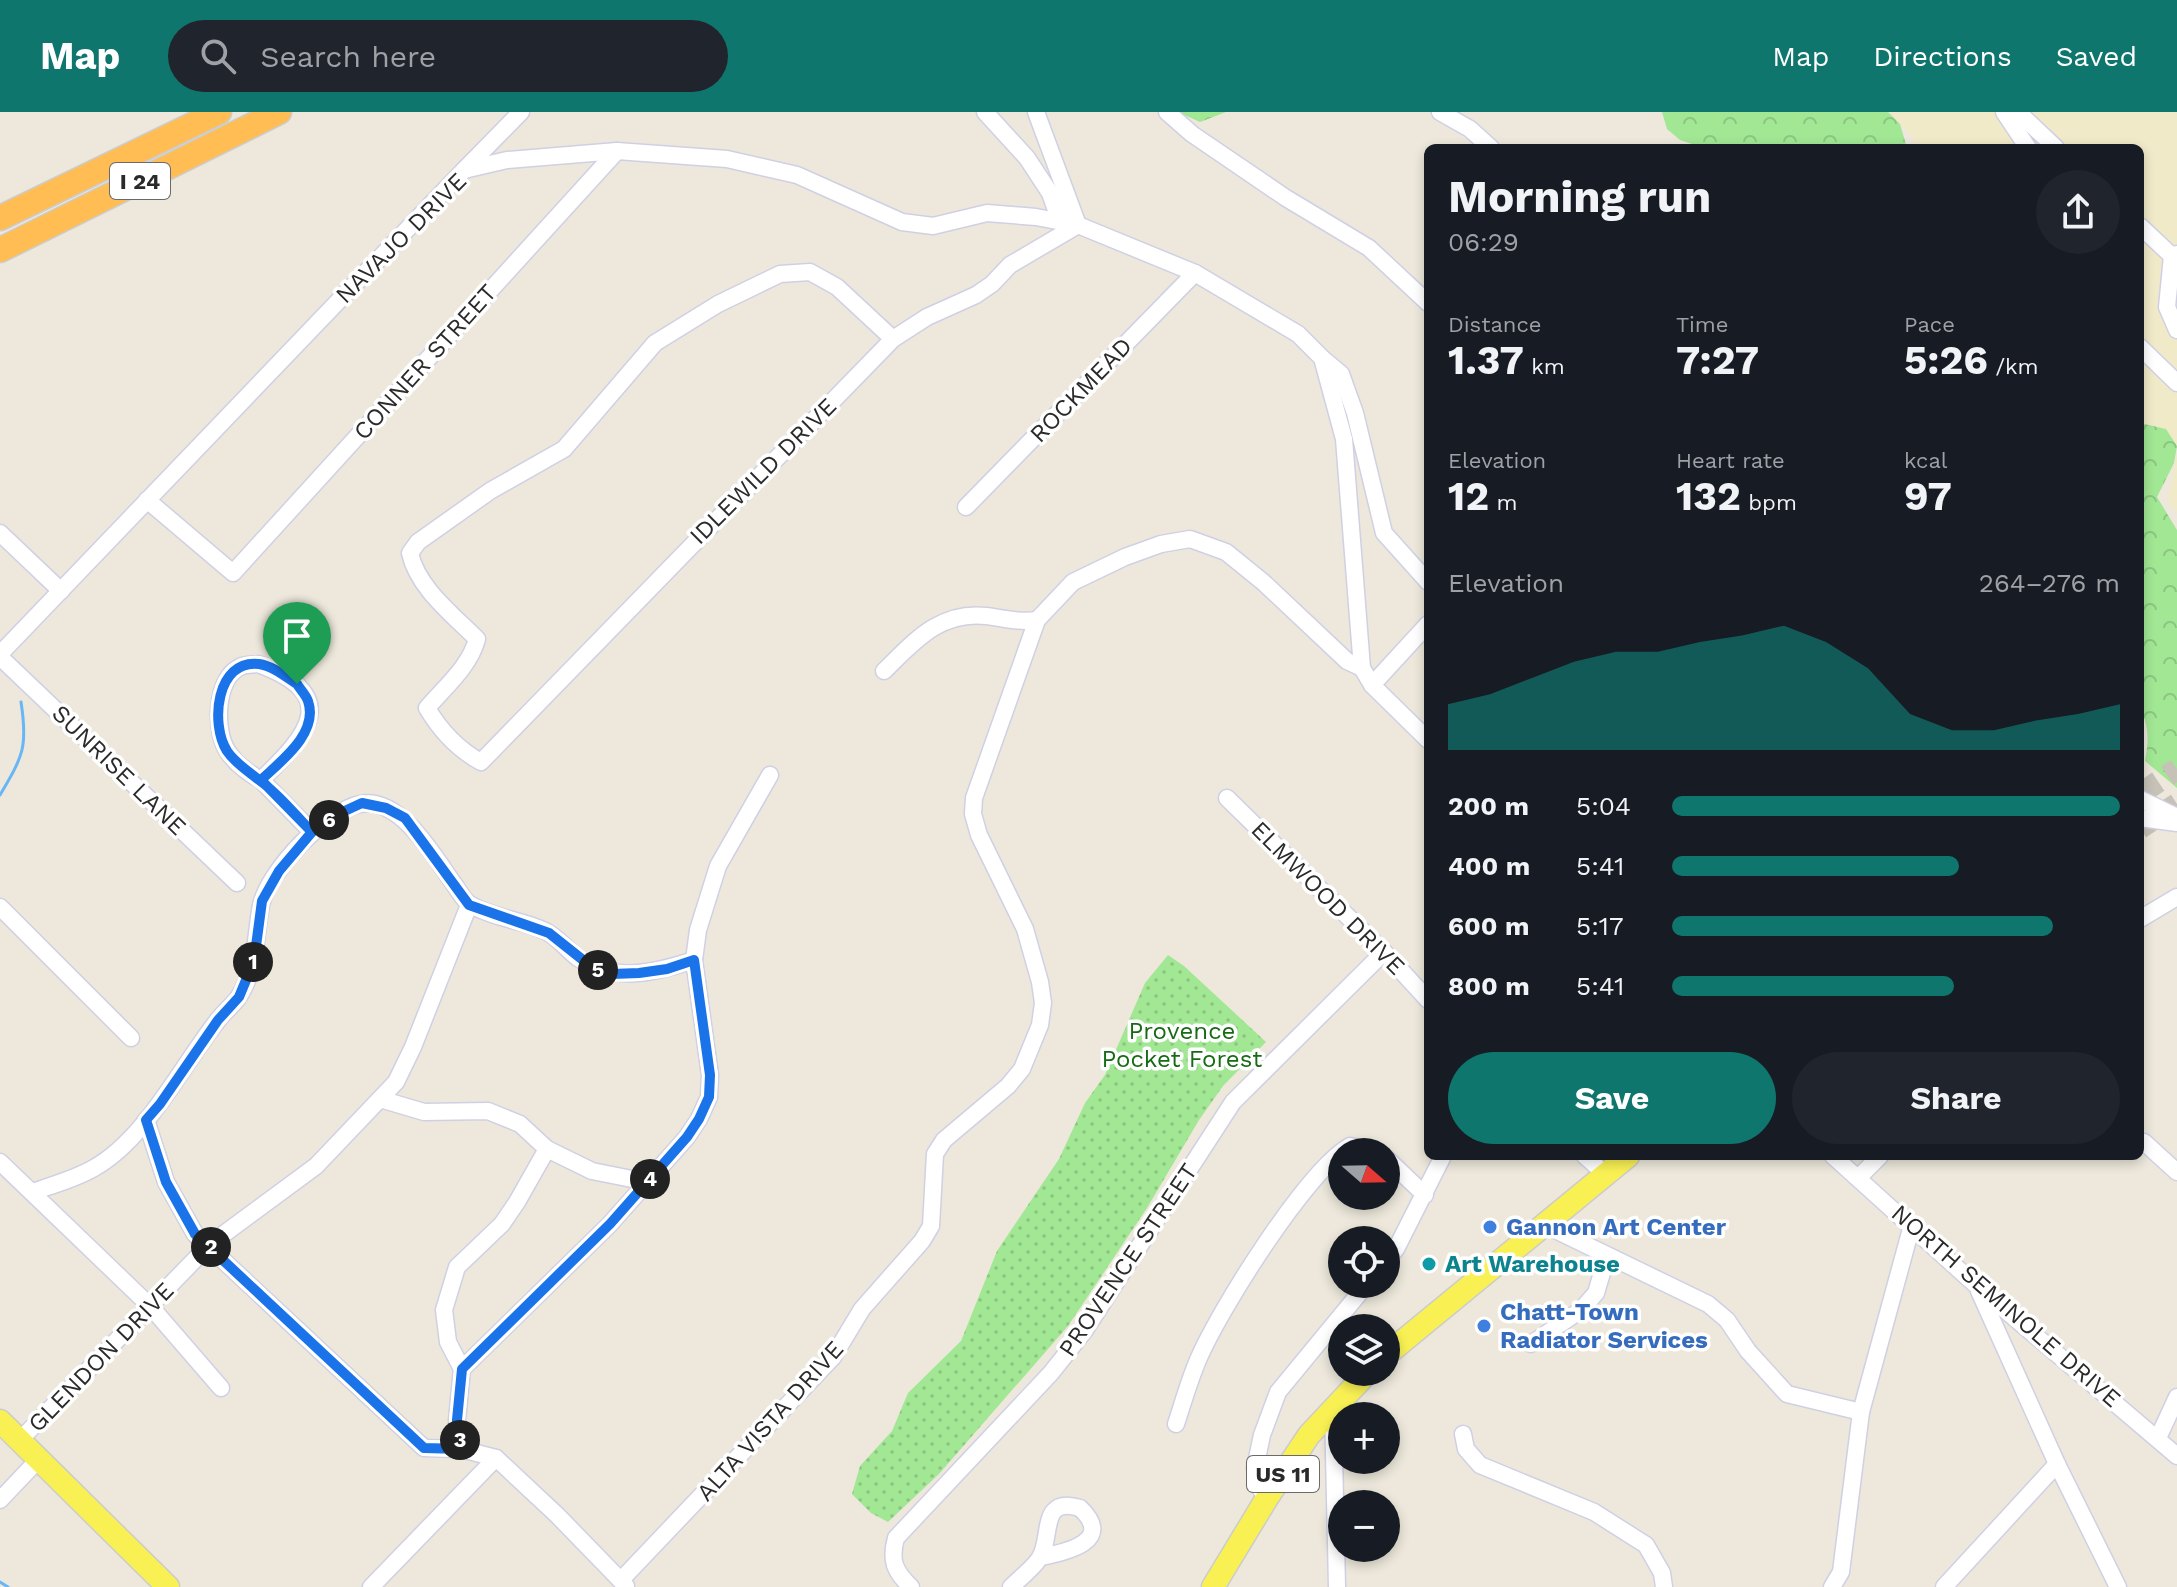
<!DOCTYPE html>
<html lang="en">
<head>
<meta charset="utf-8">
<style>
	:root { --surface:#171b24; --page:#20242c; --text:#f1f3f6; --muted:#9ea1a6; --accent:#0f766e }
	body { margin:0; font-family:"Work Sans",sans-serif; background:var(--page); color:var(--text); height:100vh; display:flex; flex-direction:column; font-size:30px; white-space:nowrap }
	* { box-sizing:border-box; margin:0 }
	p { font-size:26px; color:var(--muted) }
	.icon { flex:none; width:44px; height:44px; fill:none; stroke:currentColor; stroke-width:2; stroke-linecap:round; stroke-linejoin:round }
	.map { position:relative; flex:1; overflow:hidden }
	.details { position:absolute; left:1424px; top:32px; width:720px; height:1016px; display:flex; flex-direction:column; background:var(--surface); border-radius:12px; box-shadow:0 4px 12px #0003 }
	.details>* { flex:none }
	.needle { width:52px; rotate:110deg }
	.buttons { position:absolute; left:1328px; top:1026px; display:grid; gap:16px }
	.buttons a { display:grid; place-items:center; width:72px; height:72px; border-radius:50%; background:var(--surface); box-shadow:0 4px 12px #0003; font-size:40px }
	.pin { position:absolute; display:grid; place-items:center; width:68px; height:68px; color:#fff; margin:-82px -34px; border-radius:50% 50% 50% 0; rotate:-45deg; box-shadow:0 0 8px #0007 }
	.pin .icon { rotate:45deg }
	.km { position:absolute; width:40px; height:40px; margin:-20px; border-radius:50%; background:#222; color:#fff; font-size:22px; line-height:40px; text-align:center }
	.round { display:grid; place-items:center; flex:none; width:84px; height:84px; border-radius:42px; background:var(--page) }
	.headline { display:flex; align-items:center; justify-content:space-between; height:136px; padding:0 24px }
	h1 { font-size:44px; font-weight:700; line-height:60px }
	.stats { display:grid; grid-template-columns:repeat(3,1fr); gap:12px; height:136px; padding:8px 24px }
	.stats div { display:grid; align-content:center }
	.stats b { font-size:40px; font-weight:700 }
	.stats small { font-size:22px; font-weight:400 }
	.stats p { font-size:22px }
	.chart { height:224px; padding:16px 24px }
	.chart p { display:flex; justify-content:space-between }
	.chart svg { width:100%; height:144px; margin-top:8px; fill:var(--accent); opacity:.7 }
	.primary-button { display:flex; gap:16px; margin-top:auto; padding:16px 24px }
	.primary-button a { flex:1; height:92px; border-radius:48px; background:var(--accent); color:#fff; font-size:32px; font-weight:700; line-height:92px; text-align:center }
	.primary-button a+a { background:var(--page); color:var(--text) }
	ul { padding:0 24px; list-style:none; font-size:26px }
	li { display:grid; grid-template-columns:128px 96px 1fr; align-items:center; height:60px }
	li i { height:20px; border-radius:10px; background:var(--accent) }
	header { display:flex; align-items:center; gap:48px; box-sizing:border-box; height:112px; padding:0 40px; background:var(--accent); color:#fff }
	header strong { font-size:38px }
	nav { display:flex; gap:44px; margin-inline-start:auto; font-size:28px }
	.search { width:560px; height:72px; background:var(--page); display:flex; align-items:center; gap:20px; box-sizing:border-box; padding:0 28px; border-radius:44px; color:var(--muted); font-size:30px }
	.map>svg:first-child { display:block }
</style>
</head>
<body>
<header>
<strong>Map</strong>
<div class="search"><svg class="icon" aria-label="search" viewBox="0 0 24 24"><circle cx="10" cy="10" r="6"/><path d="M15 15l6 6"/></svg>Search here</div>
<nav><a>Map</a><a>Directions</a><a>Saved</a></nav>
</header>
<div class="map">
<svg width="2177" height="1475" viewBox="0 0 2177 1475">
	<defs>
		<pattern id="forest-crowns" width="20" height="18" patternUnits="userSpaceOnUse" patternTransform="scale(2)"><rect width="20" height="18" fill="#a1e794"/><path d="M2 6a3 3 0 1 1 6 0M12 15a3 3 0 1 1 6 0" fill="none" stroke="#8bc680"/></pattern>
		<pattern id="park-dots" width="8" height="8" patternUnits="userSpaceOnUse" patternTransform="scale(2)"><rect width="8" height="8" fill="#a1e794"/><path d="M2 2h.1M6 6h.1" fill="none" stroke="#8bc680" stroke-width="1.8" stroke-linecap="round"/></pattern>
	</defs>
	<rect width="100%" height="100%" fill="#ede8db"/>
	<!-- education -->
	<g fill="#f0eac9">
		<path d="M1889,0H2177V334L2166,317L2140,311V36H1915L1914,27Z"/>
		<path d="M2177,341V401L2168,389Z"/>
	</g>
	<!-- forest -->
	<g fill="url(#forest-crowns)">
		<path d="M1178,0H1226L1200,10Z"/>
		<path d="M1662,0H1888L1900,12L1907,36H1730L1692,32L1680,28L1667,17Z"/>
		<path d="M2140,311L2166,317L2177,334L2174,351L2157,385L2177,418V676L2145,649C2149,628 2149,615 2140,595Z"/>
	</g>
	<!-- park -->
	<path fill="url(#park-dots)" d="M1168,843L1184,854L1266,930L1223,974L1199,1008L1147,1096L1068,1214L939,1362L888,1410L871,1401L852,1382L860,1354L892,1319L908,1281L961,1229L997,1139L1059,1047L1085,991L1105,963L1145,871Z"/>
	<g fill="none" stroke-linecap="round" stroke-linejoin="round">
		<!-- stream -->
		<g stroke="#67b6f6" stroke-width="3">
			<path d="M0,683C23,644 28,635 21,590"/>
			<path d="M0,1470L8,1475"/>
		</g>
		<!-- major-tunnel -->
		<g stroke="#c6c2b8" stroke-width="22" stroke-dasharray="22 11" stroke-linecap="butt">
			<path d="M2140,682L2177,657"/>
			<path d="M2140,716L2177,692"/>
		</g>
		<!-- minor casing -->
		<g stroke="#d0d0e4" stroke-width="19">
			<g id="minor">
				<path d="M985,0L1027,46L1050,81L1056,98L1078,113L1195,161L1298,222L1322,246L1344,327L1362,556L1372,573L1428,628"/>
				<path d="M1036,0L1078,113"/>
				<path d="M1167,0L1192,22L1286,86L1369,136L1428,191"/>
				<path d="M1440,0L1470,17L1491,36"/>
				<path d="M2004,0L2028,36"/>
				<path d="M2018,0L2056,36"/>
				<path d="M464,58L521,0"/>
				<path d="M2140,114L2172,144L2177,142"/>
				<path d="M2172,144L2167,195L2177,218"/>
				<path d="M893,227L837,175L810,160L780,162L718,192L655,231L564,337L490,379L418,430L410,441C417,475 453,503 477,527C470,554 445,575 427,596C440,618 459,638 481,650L893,227L927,205L976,183L992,172L1010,153L1078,113"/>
				<path d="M2140,235L2177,271"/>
				<path d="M1323,247L1341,262L1355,301L1384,421L1428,470"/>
				<path d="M147,388L233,461L617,39"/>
				<path d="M966,395L1195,161"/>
				<path d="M0,421L61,479"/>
				<path d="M0,542L464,58L507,48L617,39L727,47L797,63L902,110L933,114L987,101L1036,105L1078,113"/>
				<path d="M0,545L237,771"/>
				<path d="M258,552C343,583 308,623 261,668C248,661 236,652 228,640C214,620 215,566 240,555C245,552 253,553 258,552Z"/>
				<path d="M884,559C914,530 939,499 986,504C1003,506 1019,511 1037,508"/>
				<path d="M1372,573L1428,512"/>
				<path d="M261,668L312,720"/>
				<path d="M1227,686L1384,840L1428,888"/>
				<path d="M2140,687L2177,705"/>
				<path d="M2140,706L2177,711"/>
				<path d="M0,795L131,926"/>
				<path d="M2140,807L2177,785"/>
				<path d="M380,987L424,1000L488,999L520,1012L547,1037L592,1059L647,1070"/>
				<path d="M146,1008L166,1070L195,1122L424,1336L461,1337L496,1346L557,1403L626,1474"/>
				<path d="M2140,1030H2144L2177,1060"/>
				<path d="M1585,1044L1605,1062"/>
				<path d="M1833,1044L1977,1174L2177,1344"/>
				<path d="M1386,1046L1425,1083"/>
				<path d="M0,1050L151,1195L221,1276"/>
				<path d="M1859,1065L1880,1044"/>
				<path d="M32,1080C53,1073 75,1067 94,1056C146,1027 182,953 218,908C224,900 232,894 238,886C257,858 255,824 261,793C269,758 326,699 360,692C401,683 436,748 456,775C460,781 465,790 471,793C493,806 522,808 545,819C558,825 567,838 578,846C615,871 654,861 694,848"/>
				<path d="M1545,1113L1708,1192L1727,1208L1748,1239L1787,1282L1861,1300"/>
				<path d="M1386,1149L1396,1137L1443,1044"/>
				<path d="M1979,1179L2057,1352L2118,1475"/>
				<path d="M1531,1232L1581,1198L1596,1181L1607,1144"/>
				<path d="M462,1257L448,1230L444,1198L457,1155L502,1112L517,1090L547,1037"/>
				<path d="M1333,1297L1337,1475"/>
				<path d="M1176,1312C1183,1291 1189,1269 1198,1248C1218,1200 1307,1058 1350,1034L1374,1040"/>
				<path d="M1463,1322L1466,1337L1480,1353L1594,1400L1646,1433L1662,1461L1664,1475"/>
				<path d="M2158,1326L2177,1285"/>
				<path d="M20,1328L209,1133L316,1054L396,970L413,935L469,793"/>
				<path d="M461,1337L457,1308L462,1257L610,1112L687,1025L699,1007L709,985L710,963L694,848L698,818L718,754L770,663"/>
				<path d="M1267,1386L1257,1372L1255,1356L1262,1323L1278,1280L1367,1172"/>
				<path d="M0,1388L38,1348"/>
				<path d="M621,1468L833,1245L862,1197L922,1129L931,1114L935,1042L944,1028L1008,974L1022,957L1040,913L1043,891L1040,870L1025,817L979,723L973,702L974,686L1037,508L1073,470L1125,445L1161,432L1190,427L1226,440L1263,470L1347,549L1362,556"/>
				<path d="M371,1475L496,1346"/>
				<path d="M911,1475C894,1459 890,1448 896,1426L1051,1261L1085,1218L1233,990L1384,840"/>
				<path d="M1011,1475C1020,1466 1032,1457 1039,1447C1053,1428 1038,1383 1080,1396C1115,1429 1067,1440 1041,1445"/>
				<path d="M1832,1475L1841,1460L1861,1300L1912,1113"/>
				<path d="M1944,1475L2057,1352"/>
			</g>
		</g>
		<!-- major casing -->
		<g stroke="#ccc" stroke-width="25">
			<g id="major">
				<path d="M1386,1243L1628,1044"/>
				<path d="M0,1309L168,1475"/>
				<path d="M1213,1475L1267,1386L1309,1323L1368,1260"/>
			</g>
		</g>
		<!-- highway casing -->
		<g stroke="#ccc" stroke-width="27">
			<g id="highway">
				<path d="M0,106L219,0"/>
				<path d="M0,138L279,0"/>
			</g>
		</g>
		<!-- minor -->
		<use href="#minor" stroke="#fff" stroke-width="16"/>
		<!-- major -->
		<use href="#major" stroke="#f9f154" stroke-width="22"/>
		<!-- highway -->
		<use href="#highway" stroke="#ffbd54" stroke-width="24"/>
	</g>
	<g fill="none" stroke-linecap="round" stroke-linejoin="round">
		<!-- route casing -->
		<g stroke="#fff" stroke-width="16">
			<path id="route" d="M297,572C300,577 306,583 308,589C319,621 281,649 261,668L312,720L279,759L262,789L254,849L239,885L218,908L160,992L146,1008L166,1070L195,1122L424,1336L461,1337L457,1308L462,1257L610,1112L687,1025L699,1007L709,985L710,963L694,848L667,857L639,861L612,862L593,856L549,821L469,793L405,706L386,696L362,691L336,703L312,720C295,703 279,682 259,668C248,659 235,651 227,639C210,612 216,547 259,552C273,554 286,565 297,572"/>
		</g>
		<!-- route -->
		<use href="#route" stroke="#1a73e8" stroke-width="10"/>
	</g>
	<!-- markers -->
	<g fill="#3f7fe0" stroke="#fff" stroke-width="3">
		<circle cx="1490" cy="1115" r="8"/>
		<circle cx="1484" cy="1214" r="8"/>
	</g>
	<circle fill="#0f9aa8" stroke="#fff" stroke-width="3" cx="1429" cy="1152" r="8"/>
	<g text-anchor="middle" stroke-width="7" stroke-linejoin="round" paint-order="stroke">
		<!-- shield labels -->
		<g fill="#fff" stroke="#6a6a6a" stroke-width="2">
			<rect x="110" y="51" width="60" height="36" rx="6"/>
			<rect x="1247" y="1344" width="72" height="36" rx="6"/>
		</g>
		<g font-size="22" font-weight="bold" fill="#2a2a2a">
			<text x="140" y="77">I 24</text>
			<text x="1283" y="1370">US 11</text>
		</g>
		<!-- street labels -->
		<g font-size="24" fill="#2a2a2a" stroke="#fff">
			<text transform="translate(401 126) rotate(-45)" y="8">NAVAJO DRIVE</text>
			<text transform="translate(425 250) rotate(-48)" y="8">CONNER STREET</text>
			<text transform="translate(1081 278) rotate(-46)" y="8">ROCKMEAD</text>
			<text transform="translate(763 359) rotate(-45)" y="8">IDLEWILD DRIVE</text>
			<text transform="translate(119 658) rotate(44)" y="8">SUNRISE LANE</text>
			<text transform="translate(1328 786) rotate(45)" y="8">ELMWOOD DRIVE</text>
			<text transform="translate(1128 1148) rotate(-56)" y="8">PROVENCE STREET</text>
			<text transform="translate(2006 1194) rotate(41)" y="8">NORTH SEMINOLE DRIVE</text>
			<text transform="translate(101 1245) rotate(-46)" y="8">GLENDON DRIVE</text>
			<text transform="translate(770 1309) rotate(-48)" y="8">ALTA VISTA DRIVE</text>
		</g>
		<!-- park labels -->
		<g font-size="24" fill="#186b15" stroke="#fff">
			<text x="1182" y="927">Provence<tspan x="1182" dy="28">Pocket Forest</tspan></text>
		</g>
		<!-- shop labels -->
		<g font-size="24" font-weight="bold" fill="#366cbe" stroke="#fff" text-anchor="start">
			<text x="1506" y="1123">Gannon Art Center</text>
			<text x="1500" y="1208">Chatt-Town<tspan x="1500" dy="28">Radiator Services</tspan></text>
		</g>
		<!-- culture labels -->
		<g font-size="24" font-weight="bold" fill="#0d838f" stroke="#fff" text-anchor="start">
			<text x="1445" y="1160">Art Warehouse</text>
		</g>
	</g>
</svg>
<div class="buttons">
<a><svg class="needle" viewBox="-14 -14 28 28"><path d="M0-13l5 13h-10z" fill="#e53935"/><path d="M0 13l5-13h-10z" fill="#9ea1a6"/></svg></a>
<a><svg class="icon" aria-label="locate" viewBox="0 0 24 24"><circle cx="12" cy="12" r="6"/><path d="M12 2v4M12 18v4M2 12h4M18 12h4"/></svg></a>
<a><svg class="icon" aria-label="layers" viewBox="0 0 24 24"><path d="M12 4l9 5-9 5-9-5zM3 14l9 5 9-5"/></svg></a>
<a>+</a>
<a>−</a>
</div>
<div class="pin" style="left:297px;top:572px;background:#1e9e55"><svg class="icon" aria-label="arrive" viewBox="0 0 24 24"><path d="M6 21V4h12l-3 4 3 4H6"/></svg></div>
<b class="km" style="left:253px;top:850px">1</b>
<b class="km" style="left:211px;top:1135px">2</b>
<b class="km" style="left:460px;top:1328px">3</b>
<b class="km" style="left:650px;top:1067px">4</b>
<b class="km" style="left:598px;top:858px">5</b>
<b class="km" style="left:329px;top:708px">6</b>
<section class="details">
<div class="headline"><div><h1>Morning run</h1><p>06:29</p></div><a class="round"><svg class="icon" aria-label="share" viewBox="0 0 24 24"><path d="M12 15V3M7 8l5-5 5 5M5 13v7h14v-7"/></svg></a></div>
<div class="stats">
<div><p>Distance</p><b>1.37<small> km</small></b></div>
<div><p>Time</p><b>7:27</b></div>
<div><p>Pace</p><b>5:26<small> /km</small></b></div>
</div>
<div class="stats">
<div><p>Elevation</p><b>12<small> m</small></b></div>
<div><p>Heart rate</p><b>132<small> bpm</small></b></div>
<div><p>kcal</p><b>97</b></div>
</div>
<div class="chart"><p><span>Elevation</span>264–276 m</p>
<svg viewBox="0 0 160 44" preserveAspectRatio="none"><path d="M0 44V30L10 27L20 22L30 17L40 14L50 14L60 11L70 9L80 6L90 11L100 19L110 33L120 38L130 38L140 35L150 33L160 30V44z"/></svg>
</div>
<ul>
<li><b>200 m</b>5:04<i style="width:100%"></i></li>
<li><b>400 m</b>5:41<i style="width:64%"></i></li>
<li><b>600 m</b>5:17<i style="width:85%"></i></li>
<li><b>800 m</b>5:41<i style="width:63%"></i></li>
</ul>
<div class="primary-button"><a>Save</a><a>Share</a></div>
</section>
</div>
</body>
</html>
